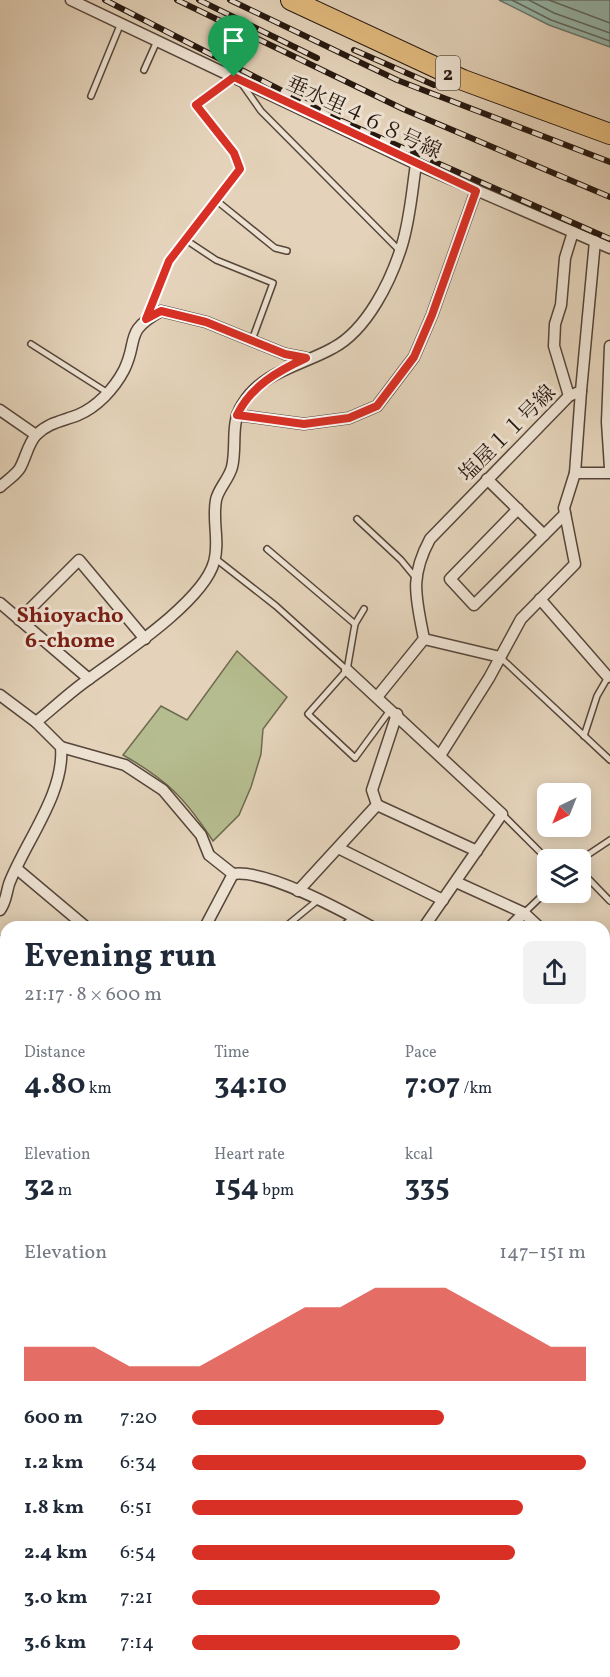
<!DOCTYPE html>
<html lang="en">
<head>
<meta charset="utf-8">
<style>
	:root { --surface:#fff; --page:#f2f2f3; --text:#1f2937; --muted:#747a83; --accent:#d93025 }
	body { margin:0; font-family:Vollkorn,"Noto Serif JP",serif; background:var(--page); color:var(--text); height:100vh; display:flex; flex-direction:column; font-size:22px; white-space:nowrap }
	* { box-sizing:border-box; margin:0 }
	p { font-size:20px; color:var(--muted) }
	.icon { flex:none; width:33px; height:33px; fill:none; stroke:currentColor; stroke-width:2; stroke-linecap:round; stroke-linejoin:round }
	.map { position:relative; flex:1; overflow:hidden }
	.panel { position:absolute; left:0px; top:921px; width:610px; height:756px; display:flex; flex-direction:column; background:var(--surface); border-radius:18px 18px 0 0; box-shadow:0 3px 15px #0003 }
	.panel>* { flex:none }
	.needle { width:39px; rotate:223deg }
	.controls { position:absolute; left:537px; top:783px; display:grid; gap:12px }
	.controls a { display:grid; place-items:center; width:54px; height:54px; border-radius:9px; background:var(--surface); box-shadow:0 3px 15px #0003; font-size:30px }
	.pin { position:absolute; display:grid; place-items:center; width:51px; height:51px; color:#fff; margin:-62px -26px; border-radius:50% 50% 50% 0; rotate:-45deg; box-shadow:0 0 6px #0007 }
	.pin .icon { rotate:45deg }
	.round { display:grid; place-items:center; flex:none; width:63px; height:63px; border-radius:9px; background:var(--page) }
	.overview { display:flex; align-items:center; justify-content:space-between; height:102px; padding:0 24px }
	h1 { font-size:33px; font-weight:700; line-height:45px }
	.metrics { display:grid; grid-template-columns:repeat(3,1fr); gap:9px; height:102px; padding:6px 24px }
	.metrics div { display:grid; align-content:center }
	.metrics b { font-size:30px; font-weight:700 }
	.metrics small { font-size:16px; font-weight:400 }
	.metrics p { font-size:16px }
	.chart { height:168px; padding:12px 24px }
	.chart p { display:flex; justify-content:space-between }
	.chart svg { width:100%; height:108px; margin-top:6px; fill:var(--accent); opacity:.7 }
	ul { padding:0 24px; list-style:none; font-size:20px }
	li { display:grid; grid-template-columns:96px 72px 1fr; align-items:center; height:45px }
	li i { height:15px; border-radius:8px; background:var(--accent) }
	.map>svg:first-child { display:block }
</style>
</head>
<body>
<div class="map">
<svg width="610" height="1677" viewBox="0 0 610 1677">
	<rect width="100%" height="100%" fill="#e4d3ba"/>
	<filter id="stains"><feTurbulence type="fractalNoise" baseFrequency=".00333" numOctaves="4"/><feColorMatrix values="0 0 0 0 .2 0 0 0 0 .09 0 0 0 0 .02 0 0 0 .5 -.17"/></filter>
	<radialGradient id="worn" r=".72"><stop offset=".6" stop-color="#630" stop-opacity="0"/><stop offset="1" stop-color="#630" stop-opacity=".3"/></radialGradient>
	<!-- green -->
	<path fill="#b5bc8f" stroke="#6e6a4f" stroke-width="1.5" d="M237,651L287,697L263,729L261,754L251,787L239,815L213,841C185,798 167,780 123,755L161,706L187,720Z"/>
	<!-- water -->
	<path fill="#96b8ac" stroke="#69786d" stroke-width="1.5" d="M499,0H610V47L549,25Z"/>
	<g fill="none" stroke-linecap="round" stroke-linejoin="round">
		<!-- shore -->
		<g stroke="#5e685e" stroke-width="1.5">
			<path d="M512,0L551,20L610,41"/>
			<path d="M529,0L554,13L610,33"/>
			<path d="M549,0L610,23"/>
		</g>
		<!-- lane casing -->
		<g stroke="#56463a" stroke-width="8">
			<g id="lane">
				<path d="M144,70L157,41"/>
				<path d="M242,84L261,111L400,251"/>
				<path d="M91,96L121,23"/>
				<path d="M217,201L275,248L287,251"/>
				<path d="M186,240L216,260L273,283L252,340"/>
				<path d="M147,317L169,261L240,169C231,144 214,126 196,105"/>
				<path d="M31,344L108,393"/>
				<path d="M357,519L401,560L415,577"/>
				<path d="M267,549L355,624L347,670"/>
				<path d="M216,559L276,606L347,670"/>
				<path d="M355,624L364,609"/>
				<path d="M500,657L610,760"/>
				<path d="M347,670L308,714L355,758L391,709"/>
				<path d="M584,736L597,696L608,677"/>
				<path d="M502,814L545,857L557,860"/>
				<path d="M580,860L610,840"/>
				<path d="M580,870L610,901"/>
				<path d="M524,913L548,890"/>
				<path d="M285,927L318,900"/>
				<path d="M342,927L353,917"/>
				<path d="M604,958L610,953"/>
				<path d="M604,1183L610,1186"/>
				<path d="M604,1265L610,1264"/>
				<path d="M0,1330L6,1337"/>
				<path d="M604,1506L610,1516"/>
				<path d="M604,1642L610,1646"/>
				<path d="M512,1671L522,1677"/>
			</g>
		</g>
		<!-- street casing -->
		<g stroke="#56463a" stroke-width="13">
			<g id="street">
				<path d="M71,0L416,164L610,248"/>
				<path d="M610,346L607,422L610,468"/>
				<path d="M569,396L554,346L555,324L561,305L565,258L573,232"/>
				<path d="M0,410L36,435"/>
				<path d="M237,415L304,424L349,418L377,406L414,357L432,315L476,191"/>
				<path d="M575,473H610"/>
				<path d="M487,479L544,535"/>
				<path d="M0,487C6,481 16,475 20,468C26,457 28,444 36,435C49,422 63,421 78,415C97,407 114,389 124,370C139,340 123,332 161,311L206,322L285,354L306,358"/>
				<path d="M518,509L450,579L474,605L565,514"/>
				<path d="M540,599L608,677"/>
				<path d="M0,603L89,679"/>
				<path d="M19,620L79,560L145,639"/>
				<path d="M424,639C416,597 409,578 430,539L569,396L581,391L595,241"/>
				<path d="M424,639L500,657"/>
				<path d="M347,670L502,814L424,927"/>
				<path d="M0,695L36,722"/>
				<path d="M377,697L424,639"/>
				<path d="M61,747L125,765L163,790L201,835L209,855L233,874"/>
				<path d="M441,754L489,678L521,619L575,564L564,508L575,473L581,391"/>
				<path d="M377,805L477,851"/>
				<path d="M338,848L443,900"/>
				<path d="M17,869L86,927"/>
				<path d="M233,874C266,869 341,910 372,927"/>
				<path d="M456,882L524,913L539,927"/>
				<path d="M298,891L377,805L372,790L397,714"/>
				<path d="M0,910C6,902 6,894 9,884C25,842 65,793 61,747L36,722C51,710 66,696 82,684C115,659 203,603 214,562C220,542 212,521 216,500C218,489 229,479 232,467C237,447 230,424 242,405C262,371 301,366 333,348C367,330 391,281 402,245C410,219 412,191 416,164"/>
				<path d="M205,927L233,874"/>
				<path d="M510,927L524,913"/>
				<path d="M0,941L6,945"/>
				<path d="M604,1043L610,1038"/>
				<path d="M0,1063L6,1064"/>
				<path d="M0,1414L6,1408"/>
				<path d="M0,1540L6,1546"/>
				<path d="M604,1552L610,1551"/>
				<path d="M0,1557L6,1563"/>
				<path d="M0,1655L6,1661"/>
				<path d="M17,1671L23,1677"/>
				<path d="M110,1671L112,1677"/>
				<path d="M120,1671L123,1677"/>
				<path d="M160,1671L163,1677"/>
				<path d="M305,1671L314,1677"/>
				<path d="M437,1677L447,1671"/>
			</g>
		</g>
		<!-- secondary casing -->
		<g stroke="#26170f" stroke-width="17">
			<path id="secondary" d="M0,1359L6,1353"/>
		</g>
		<!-- highway casing -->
		<g stroke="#26170f" stroke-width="22">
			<path id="highway" d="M291,0L463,80L610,134"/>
		</g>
		<!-- path -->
		<path stroke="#26170f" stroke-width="2" stroke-dasharray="1.5 3" stroke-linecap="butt" d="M204,100L223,86"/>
		<!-- lane -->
		<use href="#lane" stroke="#ede2d2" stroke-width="5"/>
		<!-- street -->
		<use href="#street" stroke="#ede2d2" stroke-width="10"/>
		<!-- secondary -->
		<use href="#secondary" stroke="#ede2d2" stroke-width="15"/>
		<!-- highway -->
		<use href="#highway" stroke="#e2ba7d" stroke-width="20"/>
		<!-- rail casing -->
		<g stroke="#26170f" stroke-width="6">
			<g id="rail">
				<path d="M105,0L335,118L610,239"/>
				<path d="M177,0L403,109L610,197"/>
				<path d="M199,0L317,58"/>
				<path d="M230,0L397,80L610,162"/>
				<path d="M354,50L434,85"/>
			</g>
		</g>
		<!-- rail -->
		<use href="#rail" stroke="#ede2d2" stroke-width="4" stroke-dasharray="11" stroke-linecap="butt"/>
	</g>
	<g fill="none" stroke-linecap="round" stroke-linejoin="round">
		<!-- route casing -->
		<g stroke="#fff" stroke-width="12">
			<path id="route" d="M234,77L476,191L432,315L414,357L377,406L349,418L304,424L237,415C251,386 278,371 306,358L285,354L206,322L161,311L146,319L169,261L240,169L234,153L196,105Z"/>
		</g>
		<!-- route -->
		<use href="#route" stroke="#d93025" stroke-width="8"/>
	</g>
	<g text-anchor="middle" stroke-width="6" stroke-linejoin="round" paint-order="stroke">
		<!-- shield labels -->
		<rect fill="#ede2d2" stroke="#62544a" stroke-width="1.5" x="436" y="56" width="24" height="34" rx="4.5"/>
		<g font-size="20" font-weight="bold" fill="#26170f">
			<text x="448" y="80">2</text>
		</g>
		<!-- street labels -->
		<g font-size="21" fill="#26170f" stroke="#ede2d2">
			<text transform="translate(364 117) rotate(25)" y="7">垂水里４６８号線</text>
			<text transform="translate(507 433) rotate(-45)" y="7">塩屋１１号線</text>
		</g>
		<!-- neighbourhood labels -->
		<g font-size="22" font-weight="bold" fill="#7a1f14" stroke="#ede2d2">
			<text x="70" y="622">Shioyacho<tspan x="70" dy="25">6-chome</tspan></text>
		</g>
	</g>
	<rect width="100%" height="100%" filter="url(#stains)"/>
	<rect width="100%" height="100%" fill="url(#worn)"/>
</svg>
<div class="controls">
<a><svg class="needle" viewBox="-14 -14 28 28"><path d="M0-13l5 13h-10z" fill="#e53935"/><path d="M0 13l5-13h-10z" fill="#747a83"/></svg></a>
<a><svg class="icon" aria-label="layers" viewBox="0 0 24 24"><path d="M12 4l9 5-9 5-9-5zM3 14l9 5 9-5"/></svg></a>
</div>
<div class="pin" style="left:234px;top:77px;background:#1e9e55"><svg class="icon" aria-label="arrive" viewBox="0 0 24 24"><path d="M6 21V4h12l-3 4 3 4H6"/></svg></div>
<section class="panel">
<div class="overview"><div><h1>Evening run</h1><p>21:17 · 8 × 600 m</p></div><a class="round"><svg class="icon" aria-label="share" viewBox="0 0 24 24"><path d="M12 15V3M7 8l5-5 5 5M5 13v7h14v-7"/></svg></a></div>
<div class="metrics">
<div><p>Distance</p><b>4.80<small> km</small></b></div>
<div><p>Time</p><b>34:10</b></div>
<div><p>Pace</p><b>7:07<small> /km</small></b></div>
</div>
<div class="metrics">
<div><p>Elevation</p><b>32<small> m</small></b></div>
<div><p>Heart rate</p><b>154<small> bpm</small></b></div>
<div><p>kcal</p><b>335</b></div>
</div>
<div class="chart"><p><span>Elevation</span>147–151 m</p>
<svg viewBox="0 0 160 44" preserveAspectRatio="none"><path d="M0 44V30L10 30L20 30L30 38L40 38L50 38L60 30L70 22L80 14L90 14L100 6L110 6L120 6L130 14L140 22L150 30L160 30V44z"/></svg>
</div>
<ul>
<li><b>600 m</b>7:20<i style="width:64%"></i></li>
<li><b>1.2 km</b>6:34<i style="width:100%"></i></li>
<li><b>1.8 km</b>6:51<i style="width:84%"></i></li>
<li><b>2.4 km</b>6:54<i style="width:82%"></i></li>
<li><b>3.0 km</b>7:21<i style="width:63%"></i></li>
<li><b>3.6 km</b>7:14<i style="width:68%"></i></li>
</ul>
</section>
</div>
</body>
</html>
